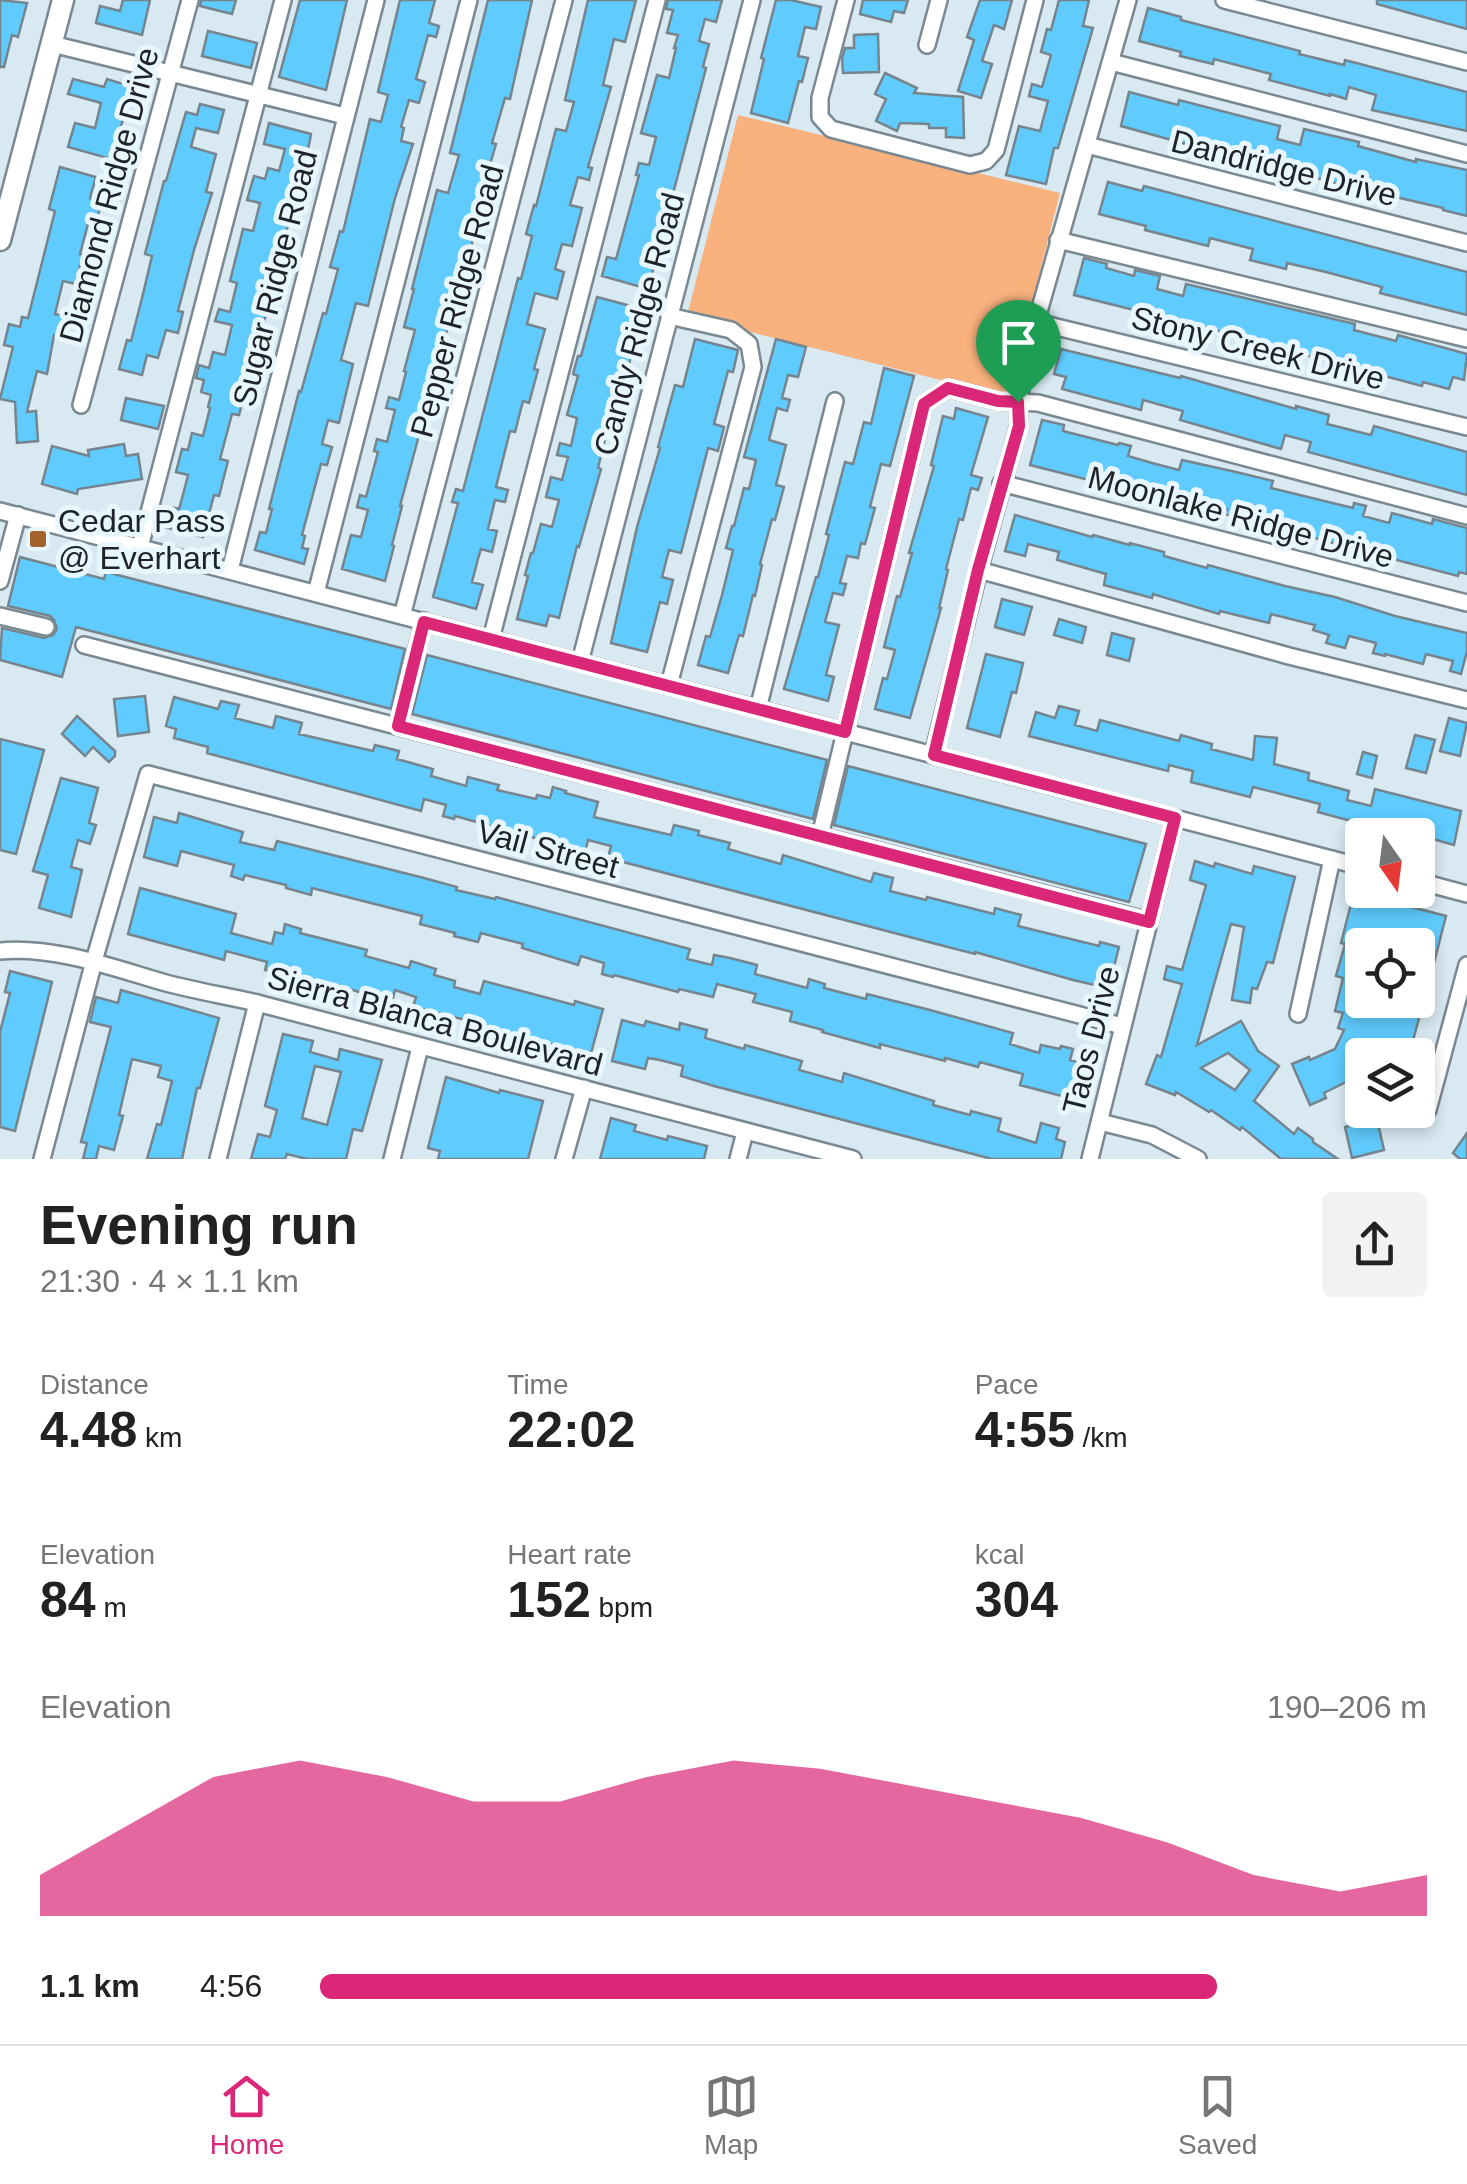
<!DOCTYPE html>
<html lang="en">
<head>
<meta charset="utf-8">
<style>
	:root { --surface:#fff; --page:#f2f2f2; --text:#222; --muted:#767676; --line:#e0e0e0; --accent:#db2777 }
	body { margin:0; font-family:Arial,sans-serif; background:var(--page); color:var(--text); height:100vh; display:flex; flex-direction:column; font-size:38px; white-space:nowrap }
	* { box-sizing:border-box; margin:0 }
	p { font-size:32px; color:var(--muted) }
	.icon { flex:none; width:55px; height:55px; fill:none; stroke:currentColor; stroke-width:2; stroke-linecap:round; stroke-linejoin:round }
	.map { position:relative; height:1159px; overflow:hidden }
	.drawer { display:flex; flex-direction:column; background:var(--surface); flex:1 }
	.drawer>* { flex:none }
	.needle { width:65px; rotate:166deg }
	.controls { position:absolute; left:1345px; top:818px; display:grid; gap:20px }
	.controls a { display:grid; place-items:center; width:90px; height:90px; border-radius:10px; background:var(--surface); box-shadow:0 5px 15px #0003; font-size:50px }
	.pin { position:absolute; display:grid; place-items:center; width:85px; height:85px; color:#fff; margin:-102px -42px; border-radius:50% 50% 50% 0; rotate:-45deg; box-shadow:0 0 10px #0007 }
	.pin .icon { rotate:45deg }
	.round { display:grid; place-items:center; flex:none; width:105px; height:105px; border-radius:10px; background:var(--page) }
	.headline { display:flex; align-items:center; justify-content:space-between; height:170px; padding:0 40px }
	h1 { font-size:55px; font-weight:800; line-height:75px }
	.figures { display:grid; grid-template-columns:repeat(3,1fr); gap:15px; height:170px; padding:10px 40px }
	.figures div { display:grid; align-content:center }
	.figures b { font-size:50px; font-weight:800 }
	.figures small { font-size:28px; font-weight:400 }
	.figures p { font-size:28px }
	.chart { height:280px; padding:20px 40px }
	.chart p { display:flex; justify-content:space-between }
	.chart svg { width:100%; height:180px; margin-top:10px; fill:var(--accent); opacity:.7 }
	ul { padding:0 40px; list-style:none; font-size:32px }
	li { display:grid; grid-template-columns:160px 120px 1fr; align-items:center; height:75px }
	li i { height:25px; border-radius:12px; background:var(--accent) }
	.tabs { display:flex; justify-content:space-around; align-items:center; height:140px; border-top:2px solid var(--line); background:var(--surface); font-size:28px; color:var(--muted) }
	.tabs a { display:grid; justify-items:center; gap:5px }
	.tabs .current { color:var(--accent) }
	.map>svg:first-child { display:block }
</style>
</head>
<body>
<div class="map">
<svg width="1467" height="1159" viewBox="0 0 1467 1159">
	<rect width="100%" height="100%" fill="#d8e9f2"/>
	<!-- green -->
	<path fill="#f9b17e" d="M738,115L1060,193L1008,397L687,316Z"/>
	<!-- building -->
	<g fill="#5fcbfe" stroke="#75848d" stroke-width="2.5" fill-rule="evenodd">
		<path d="M0,0L27,3L18,37L12,35L4,67H0Z"/>
		<path d="M123,0H150L142,35L96,23L100,6L120,11Z"/>
		<path d="M201,0H236L232,14L200,6Z"/>
		<path d="M300,0H347L326,90L279,77Z"/>
		<path d="M400,0H435L429,23L439,26L436,37L428,35L416,79L425,82L419,103L409,100L401,127L404,128L401,141L413,144L395,198L368,306L356,303L341,360L353,364L339,423L328,420L322,444L332,447L327,465L321,464L302,535L305,536L302,548L308,549L304,564L255,550L260,532L266,533L272,509H269L299,391L301,392L323,313L326,314L338,269L330,267L340,231L343,232L370,119L381,122L388,95L378,92Z"/>
		<path d="M488,0H532L510,99L505,98L492,143L496,144L485,182L487,183L463,280L458,301H455L400,506H402L392,545L394,546L385,581L342,569L351,535L361,537L368,510L357,507L360,495L366,497L378,452L374,451L377,439L387,442L395,410L386,408L389,397L399,400L406,372L404,371L415,330L404,327L414,289H412L437,190L448,193L459,155L450,153Z"/>
		<path d="M588,0H636L625,42L614,39L603,85L611,87L588,167L592,168L589,180L578,177L570,205L582,208L572,246L562,244L555,269L564,272L557,299L535,293L527,324L545,329L534,369L538,370L529,403L523,401L515,432L510,431L496,487L508,490L505,502L495,500L488,529L497,531L492,552L481,549L478,559L472,582L483,585L476,609L433,597L458,503L452,502L456,489L463,491L518,278L521,279L532,236L526,234L534,205L536,206L556,129L566,131L574,102L565,100Z"/>
		<path d="M668,0H722L716,22L705,19L699,41L709,44L703,67L706,68L648,289L602,276L607,257L616,259L639,175H636L639,163L649,165L656,137L641,133L657,75L669,78L676,48H674L678,35L667,33L673,10L666,9Z"/>
		<path d="M776,0H791L821,7L816,29L805,27L798,56L808,58L802,82L799,81L788,123L751,113L764,59L761,58Z"/>
		<path d="M863,0H908L904,13L894,11L891,22L860,14Z"/>
		<path d="M980,0H1012L1004,29L994,25L982,61L992,64L981,98L958,91L974,40L967,37Z"/>
		<path d="M1059,0H1089L1083,26L1093,28L1058,148H1054L1046,184L1006,175L1019,126L1040,131L1048,101L1029,96L1032,84L1042,87L1051,55L1041,52L1047,29L1051,30Z"/>
		<path d="M1377,0H1467V29L1377,4Z"/>
		<path d="M1148,8L1181,17V20L1300,51L1299,54L1344,65L1345,60L1467,92V131L1372,110L1376,95L1349,87L1346,99L1330,94V96L1269,80L1271,74L1214,59L1213,64L1180,56L1181,52L1139,41Z"/>
		<path d="M208,31L257,43L251,68L202,56Z"/>
		<path d="M878,34L879,72L843,73L842,58L845,48H854V35Z"/>
		<path d="M885,73L917,88L914,93L963,97L964,138L946,137V128H929V124L900,123L897,131L876,121L886,99L875,94Z"/>
		<path d="M73,79L104,87L107,79L133,87L111,159L68,147L75,123L95,128L101,103L68,94Z"/>
		<path d="M1129,92L1178,105L1179,100L1280,126L1277,139L1300,145L1304,129L1359,142L1358,146L1416,162V159L1467,170V216L1443,210V208L1327,181L1275,166V164L1194,142L1193,146L1121,126Z"/>
		<path d="M200,104L224,110L218,133L196,128L191,147L216,154L206,192L212,193L194,250L178,311L183,312L178,333L166,330L158,358L147,355L142,375L119,369L127,340L131,341L143,294L152,256L145,254L164,181H166L186,112L197,115Z"/>
		<path d="M269,123L311,134L303,177L278,258H281L261,333L257,332L246,378H249L239,415L232,414L220,459L228,461L219,496L214,495L203,537L165,527L170,507L179,509L185,487L188,475L176,472L182,449L188,450L192,433L203,436L210,408L208,407L211,395L201,392L204,380L196,378L199,365L209,368L213,352L225,355L232,325L215,321L219,309L230,312L237,283L230,281L243,229L253,231L260,203L247,200L254,176L265,179L268,168L279,171L285,149L264,144Z"/>
		<path d="M60,167L96,177L90,198L102,201L96,222L89,220L80,254L92,257L89,268L80,266L76,284L63,281L55,314L70,317L65,338L54,335L47,374L37,371L27,412L36,411L38,441L17,443L15,402L0,399L13,347L4,345L9,324L20,327L22,317L28,318L55,211L49,209Z"/>
		<path d="M1108,182L1142,191L1144,186L1467,272V315L1380,293L1382,287L1326,272L1287,263L1286,269L1250,260L1253,249L1210,238L1208,246L1145,230L1146,226L1099,214Z"/>
		<path d="M1084,258L1107,264L1106,268L1134,276L1135,270L1160,276L1157,289L1183,296L1186,284L1355,324L1354,330L1396,341L1398,335L1467,354L1464,380L1453,377L1449,389L1423,382L1422,386L1282,349L1283,347L1074,295Z"/>
		<path d="M597,297L642,309L617,416L611,414L598,468L601,469L579,547L577,546L559,618L549,615L546,626L517,619L528,576L525,575L531,553H533L541,524L552,527L559,500L546,497L551,477L562,480L568,457L557,455L560,443L571,446L577,418L567,415L578,376L573,374L578,356H581Z"/>
		<path d="M695,339L738,350L733,372L728,371L714,424L724,427L718,451L708,448L681,553L669,550L662,577L673,580L667,604L660,602L647,652L611,643L637,527L660,448L658,447L675,385L683,387Z"/>
		<path d="M776,339L806,347L798,377L788,375L782,398L790,400L787,411L777,408L769,440L786,445L776,485L784,487L775,520L772,519L760,564L762,565L755,596L753,595L743,636L739,635L728,673L698,665L706,636L710,637L722,595L733,550L726,548L732,526H734L744,488L749,489L756,460L744,457Z"/>
		<path d="M1061,349L1180,378L1181,376L1296,409V406L1329,415L1327,424L1371,435L1374,426L1467,452V495L1308,452L1311,442L1285,435L1281,449L1180,420L1183,411L1143,400L1141,410L1062,389L1066,377L1054,374Z"/>
		<path d="M884,368L914,376L890,466L881,464L870,507L875,508L865,544L861,543L858,558L847,556L840,583L846,584L843,595L833,593L825,622L839,625L826,675L834,677L828,701L784,689L816,577H818L829,535L826,534L845,462L853,464L864,422L871,424Z"/>
		<path d="M126,398L164,406L158,429L121,420Z"/>
		<path d="M956,408L988,417L971,475L982,478L978,490L971,488L963,520L959,519L946,569L948,570L939,608H941L910,718L875,709L883,678L887,679L895,650L884,647L897,596L900,597L912,553H909L934,466L931,465L943,416L954,419Z"/>
		<path d="M1042,420L1064,425L1063,431L1118,445L1119,443L1131,446L1128,456L1152,463L1179,470L1182,460L1236,472L1273,481L1271,488L1353,508L1354,503L1366,506L1363,516L1389,523L1392,513L1432,524L1433,519L1467,528V574L1459,572L1458,576L1381,556L1382,553L1338,542L1337,544L1225,514L1227,509L1183,497L1182,501L1144,492V494L1030,465Z"/>
		<path d="M124,444L126,456L138,454L142,479L78,489L77,494L42,484L52,446L89,456L88,450Z"/>
		<path d="M1015,515L1092,537L1093,535L1130,545V543L1164,552V556L1207,568L1208,565L1285,586L1335,597L1395,616L1467,633V651L1461,674L1450,671L1453,661L1426,654L1423,664L1385,654V656L1373,653L1376,643L1349,636L1345,648L1326,643L1329,635L1313,630L1315,625L1271,614L1269,623L1220,611L1219,614L1153,594L1152,598L1104,585L1106,574L1057,560L1059,552L1028,544L1025,556L1005,551Z"/>
		<path d="M20,557L104,579L106,572L405,649L391,709L76,627L62,677L0,660L2,628L44,638L53,635L57,629L54,620L50,616L8,606Z"/>
		<path d="M1002,599L1032,607L1024,635L995,627Z"/>
		<path d="M1059,619L1086,627L1082,643L1054,635Z"/>
		<path d="M1112,633L1134,639L1129,661L1107,655Z"/>
		<path d="M986,654L1023,663L1016,693L1012,692L1000,737L967,728Z"/>
		<path d="M427,655L827,760L813,819L412,714Z"/>
		<path d="M145,696L149,732L118,736L114,699Z"/>
		<path d="M174,697L218,709L221,701L239,705L235,718L273,728L276,716L302,723L299,734L373,751L375,745L399,751L397,759L433,769L431,776L466,786L468,777L499,785L497,790L536,799L537,795L550,798L553,787L566,791L565,793L598,802L594,817L671,835L674,825L699,831L698,835L730,843L728,849L781,864L783,855L871,882L874,873L893,878L890,891L926,900L927,897L994,914L995,908L1021,915L1018,926L1099,946L1100,942L1119,947L1111,978L1101,976L1099,986L1073,980L975,952V954L944,946L608,858L611,846L588,840L585,852L552,843L551,845L539,842V839L494,828L495,827L455,816L454,819L443,816L446,805L424,799L421,811L207,753L208,747L174,738L176,729L166,726Z"/>
		<path d="M1059,706L1079,711L1075,725L1097,731L1100,720L1179,741L1181,735L1212,744L1211,749L1253,760L1255,736L1277,738L1274,764L1309,773L1308,780L1349,791L1347,800L1371,806L1375,789L1461,811L1454,845L1418,835H1403L1318,812L1320,804L1253,787L1250,797L1191,782L1193,771L1169,765L1168,771L1029,736L1036,712L1055,718Z"/>
		<path d="M77,716L115,751V756L109,762L93,747L85,756L62,734Z"/>
		<path d="M1449,718L1467,723L1460,756L1440,751Z"/>
		<path d="M1415,735L1435,740L1426,773L1406,768Z"/>
		<path d="M0,739L44,750L16,854L0,850Z"/>
		<path d="M1363,752L1377,756L1372,778L1357,774Z"/>
		<path d="M848,766L1146,844L1129,902L834,825Z"/>
		<path d="M61,778L98,788L89,823L96,825L90,844L78,840L71,867L82,870L71,917L39,908L48,875L33,871Z"/>
		<path d="M179,813L243,832L240,842L274,850L277,841L424,878L457,887L456,890L495,899L496,897L690,949L687,959L712,965L714,955L730,958L757,965L755,974L807,988L809,979L825,984L824,988L866,999L867,994L930,1010L1013,1033L1010,1044L1039,1053L1041,1045L1060,1049L1061,1046L1073,1049L1070,1060L1083,1064L1073,1099L1020,1085L1023,1074L980,1062L978,1067L945,1058V1061L880,1044V1048L822,1032L823,1030L790,1021L792,1012L753,1002L756,994L717,984L713,997L679,989L678,992L614,975L613,977L602,974L604,963L581,956L578,965L522,948L523,944L481,933L478,942L454,936L455,933L420,924L422,916L312,888L311,895L286,888V885L245,875L243,880L231,876L234,865L181,851L177,866L144,857L154,817L177,823Z"/>
		<path d="M1195,861L1214,867L1215,863L1252,874L1254,866L1295,877L1273,963L1267,962L1257,989L1252,988L1250,1003L1232,1000L1244,927L1231,924L1197,1045L1241,1021L1258,1051L1279,1066L1254,1101L1294,1134L1298,1128L1313,1139V1142L1338,1159H1281L1242,1127L1240,1130L1211,1110L1209,1112L1176,1092L1175,1095L1146,1084L1157,1055L1161,1057L1182,984L1164,979L1167,966L1182,970L1206,885L1190,880ZM1228,1053L1250,1070L1235,1090L1201,1068Z"/>
		<path d="M140,888L236,914L231,933L272,944L275,932L283,934L285,924L301,929L300,933L367,950L365,956L409,968L411,961L436,969L434,975L455,981L454,987L480,994L484,981L574,1005L575,1001L603,1009L590,1057L562,1049V1047L525,1037L524,1039L474,1025V1022L413,1007L416,997L395,990L392,1002L323,981L322,984L265,970L267,962L226,951L224,960L128,934Z"/>
		<path d="M1354,892L1446,916L1422,1010H1418V945H1362V1000H1381L1421,1011L1409,1055H1362V1074L1324,1093L1326,1098L1310,1105L1292,1064L1309,1057L1310,1060L1335,1049L1344,1030L1338,1028L1343,1013L1335,1011L1343,978L1336,976L1345,944L1341,943Z"/>
		<path d="M10,971L52,982L15,1131L0,1127V1032L10,993L5,992Z"/>
		<path d="M121,990L219,1018L200,1088H197L182,1159H147L157,1124L161,1125L172,1081L158,1077L161,1066L132,1059L119,1115L123,1116L114,1150L99,1146L96,1159H83L87,1143L81,1142L111,1027L90,1022L96,997L118,1003Z"/>
		<path d="M622,1020L644,1026L646,1021L679,1030L680,1023L707,1030L705,1038L744,1049L745,1045L802,1061L799,1070L842,1082L844,1073L934,1101L933,1105L970,1115L971,1111L1001,1119L998,1131L1036,1143L1041,1123L1059,1128L1056,1139L1065,1142L1061,1159H992L714,1086L681,1076L683,1066L660,1060L648,1058L645,1069L612,1061Z"/>
		<path d="M283,1034L313,1041L310,1052L338,1060L340,1049L382,1060L362,1131L353,1129L346,1159H307L287,1154L285,1159H251L258,1134L270,1137L277,1110L265,1106ZM315,1066L341,1072L327,1125L302,1118Z"/>
		<path d="M446,1077L499,1093L500,1090L543,1101L528,1159H438L440,1151L428,1148Z"/>
		<path d="M1358,1088H1362V1110H1379L1377,1119L1384,1150L1352,1158L1345,1127L1349,1126Z"/>
		<path d="M611,1118L636,1125L634,1131L667,1140L668,1136L707,1146L704,1159H600Z"/>
		<path d="M1467,1133V1159H1460L1453,1153Z"/>
	</g>
	<g fill="none" stroke-linecap="round" stroke-linejoin="round">
		<!-- minor casing -->
		<g stroke="#7a8991" stroke-width="20">
			<g id="minor">
				<path d="M846,0L820,98V117L831,129L970,165L986,161L996,150L1035,0"/>
				<path d="M1224,0L1467,62"/>
				<path d="M52,44L345,116"/>
				<path d="M927,45L939,0"/>
				<path d="M1111,62L1467,154"/>
				<path d="M1087,145L1467,243"/>
				<path d="M1058,240L1467,339"/>
				<path d="M669,316L731,330L749,344L753,367L669,685"/>
				<path d="M1036,322L1467,427"/>
				<path d="M81,405L190,0"/>
				<path d="M1001,483L1467,603"/>
				<path d="M0,511L1362,867"/>
				<path d="M140,547L283,0"/>
				<path d="M230,570L376,0"/>
				<path d="M979,570L1289,656L1467,700"/>
				<path d="M0,581L18,515"/>
				<path d="M316,593L469,0"/>
				<path d="M0,616L46,627"/>
				<path d="M402,616L564,0"/>
				<path d="M491,639L657,0"/>
				<path d="M84,645L1149,921"/>
				<path d="M580,662L752,0"/>
				<path d="M758,709L835,401"/>
				<path d="M398,726L424,621"/>
				<path d="M933,755L979,570L1019,425L1018,402L1036,322L1128,0"/>
				<path d="M820,836L924,404L948,388L998,401L1038,403L1467,516"/>
				<path d="M1418,881L1467,894"/>
				<path d="M0,951C56,946 113,968 166,983C196,991 227,996 257,1003L853,1159"/>
				<path d="M1298,1014L1332,859"/>
				<path d="M1428,1110L1467,965"/>
				<path d="M1100,1122L1152,1135L1198,1159"/>
				<path d="M42,1159L94,961L148,774L1122,1026"/>
				<path d="M218,1159L257,1003"/>
				<path d="M392,1159L420,1047"/>
				<path d="M564,1159L584,1088"/>
				<path d="M738,1159L745,1132"/>
				<path d="M1090,1159L1175,818"/>
			</g>
		</g>
		<!-- major casing -->
		<g stroke="#7a8991" stroke-width="25">
			<path id="major" d="M0,240L63,0"/>
		</g>
		<!-- minor -->
		<use href="#minor" stroke="#fff" stroke-width="15"/>
		<!-- major -->
		<use href="#major" stroke="#fff" stroke-width="20"/>
	</g>
	<g fill="none" stroke-linecap="round" stroke-linejoin="round">
		<!-- route casing -->
		<g stroke="#fff" stroke-width="20">
			<path id="route" d="M948,388L998,401L1018,402L1019,426L978,570L934,755L1175,818L1149,922L398,726L424,622L845,732L924,404Z"/>
		</g>
		<!-- route -->
		<use href="#route" stroke="#db2777" stroke-width="12"/>
	</g>
	<!-- markers -->
	<rect fill="#a3612d" stroke="#e8f6fd" stroke-width="4" x="28" y="529" width="20" height="20" rx="5"/>
	<g text-anchor="middle" stroke-width="10" stroke-linejoin="round" paint-order="stroke">
		<!-- street labels -->
		<g font-size="32" fill="#1d2326" stroke="#e8f6fd">
			<text transform="translate(1284 168) rotate(14)" y="11">Dandridge Drive</text>
			<text transform="translate(109 195) rotate(-75)" y="11">Diamond Ridge Drive</text>
			<text transform="translate(275 278) rotate(-76)" y="11">Sugar Ridge Road</text>
			<text transform="translate(457 301) rotate(-75)" y="11">Pepper Ridge Road</text>
			<text transform="translate(639 324) rotate(-75)" y="11">Candy Ridge Road</text>
			<text transform="translate(1258 348) rotate(14)" y="11">Stony Creek Drive</text>
			<text transform="translate(1241 517) rotate(15)" y="11">Moonlake Ridge Drive</text>
			<text transform="translate(548 849) rotate(15)" y="11">Vail Street</text>
			<text transform="translate(435 1021) rotate(15)" y="11">Sierra Blanca Boulevard</text>
			<text transform="translate(1091 1040) rotate(-76)" y="11">Taos Drive</text>
		</g>
		<!-- poi labels -->
		<g font-size="32" fill="#1d2326" stroke="#e8f6fd" text-anchor="start">
			<text x="58" y="532">Cedar Pass<tspan x="58" dy="37">@ Everhart</tspan></text>
		</g>
	</g>
</svg>
<div class="controls">
<a><svg class="needle" viewBox="-14 -14 28 28"><path d="M0-13l5 13h-10z" fill="#e53935"/><path d="M0 13l5-13h-10z" fill="#767676"/></svg></a>
<a><svg class="icon" aria-label="locate" viewBox="0 0 24 24"><circle cx="12" cy="12" r="6"/><path d="M12 2v4M12 18v4M2 12h4M18 12h4"/></svg></a>
<a><svg class="icon" aria-label="layers" viewBox="0 0 24 24"><path d="M12 4l9 5-9 5-9-5zM3 14l9 5 9-5"/></svg></a>
</div>
<div class="pin" style="left:1018px;top:402px;background:#1e9e55"><svg class="icon" aria-label="arrive" viewBox="0 0 24 24"><path d="M6 21V4h12l-3 4 3 4H6"/></svg></div>
</div>
<section class="drawer">
<div class="headline"><div><h1>Evening run</h1><p>21:30 · 4 × 1.1 km</p></div><a class="round"><svg class="icon" aria-label="share" viewBox="0 0 24 24"><path d="M12 15V3M7 8l5-5 5 5M5 13v7h14v-7"/></svg></a></div>
<div class="figures">
<div><p>Distance</p><b>4.48<small> km</small></b></div>
<div><p>Time</p><b>22:02</b></div>
<div><p>Pace</p><b>4:55<small> /km</small></b></div>
</div>
<div class="figures">
<div><p>Elevation</p><b>84<small> m</small></b></div>
<div><p>Heart rate</p><b>152<small> bpm</small></b></div>
<div><p>kcal</p><b>304</b></div>
</div>
<div class="chart"><p><span>Elevation</span>190–206 m</p>
<svg viewBox="0 0 160 44" preserveAspectRatio="none"><path d="M0 44V34L10 22L20 10L30 6L40 10L50 16L60 16L70 10L80 6L90 8L100 12L110 16L120 20L130 26L140 34L150 38L160 34V44z"/></svg>
</div>
<ul>
<li><b>1.1 km</b>4:56<i style="width:81%"></i></li>
</ul>
</section>
<nav class="tabs">
<a class="current"><svg class="icon" aria-label="home" viewBox="0 0 24 24"><path d="M3 11l9-7 9 7M6 9v11h12V9"/></svg>Home</a>
<a><svg class="icon" aria-label="map" viewBox="0 0 24 24"><path d="M3 6l6-2 6 2 6-2v14l-6 2-6-2-6 2zM9 4v14M15 6v14"/></svg>Map</a>
<a><svg class="icon" aria-label="saved" viewBox="0 0 24 24"><path d="M7 4h10v16l-5-4-5 4z"/></svg>Saved</a>
</nav>
</body>
</html>
